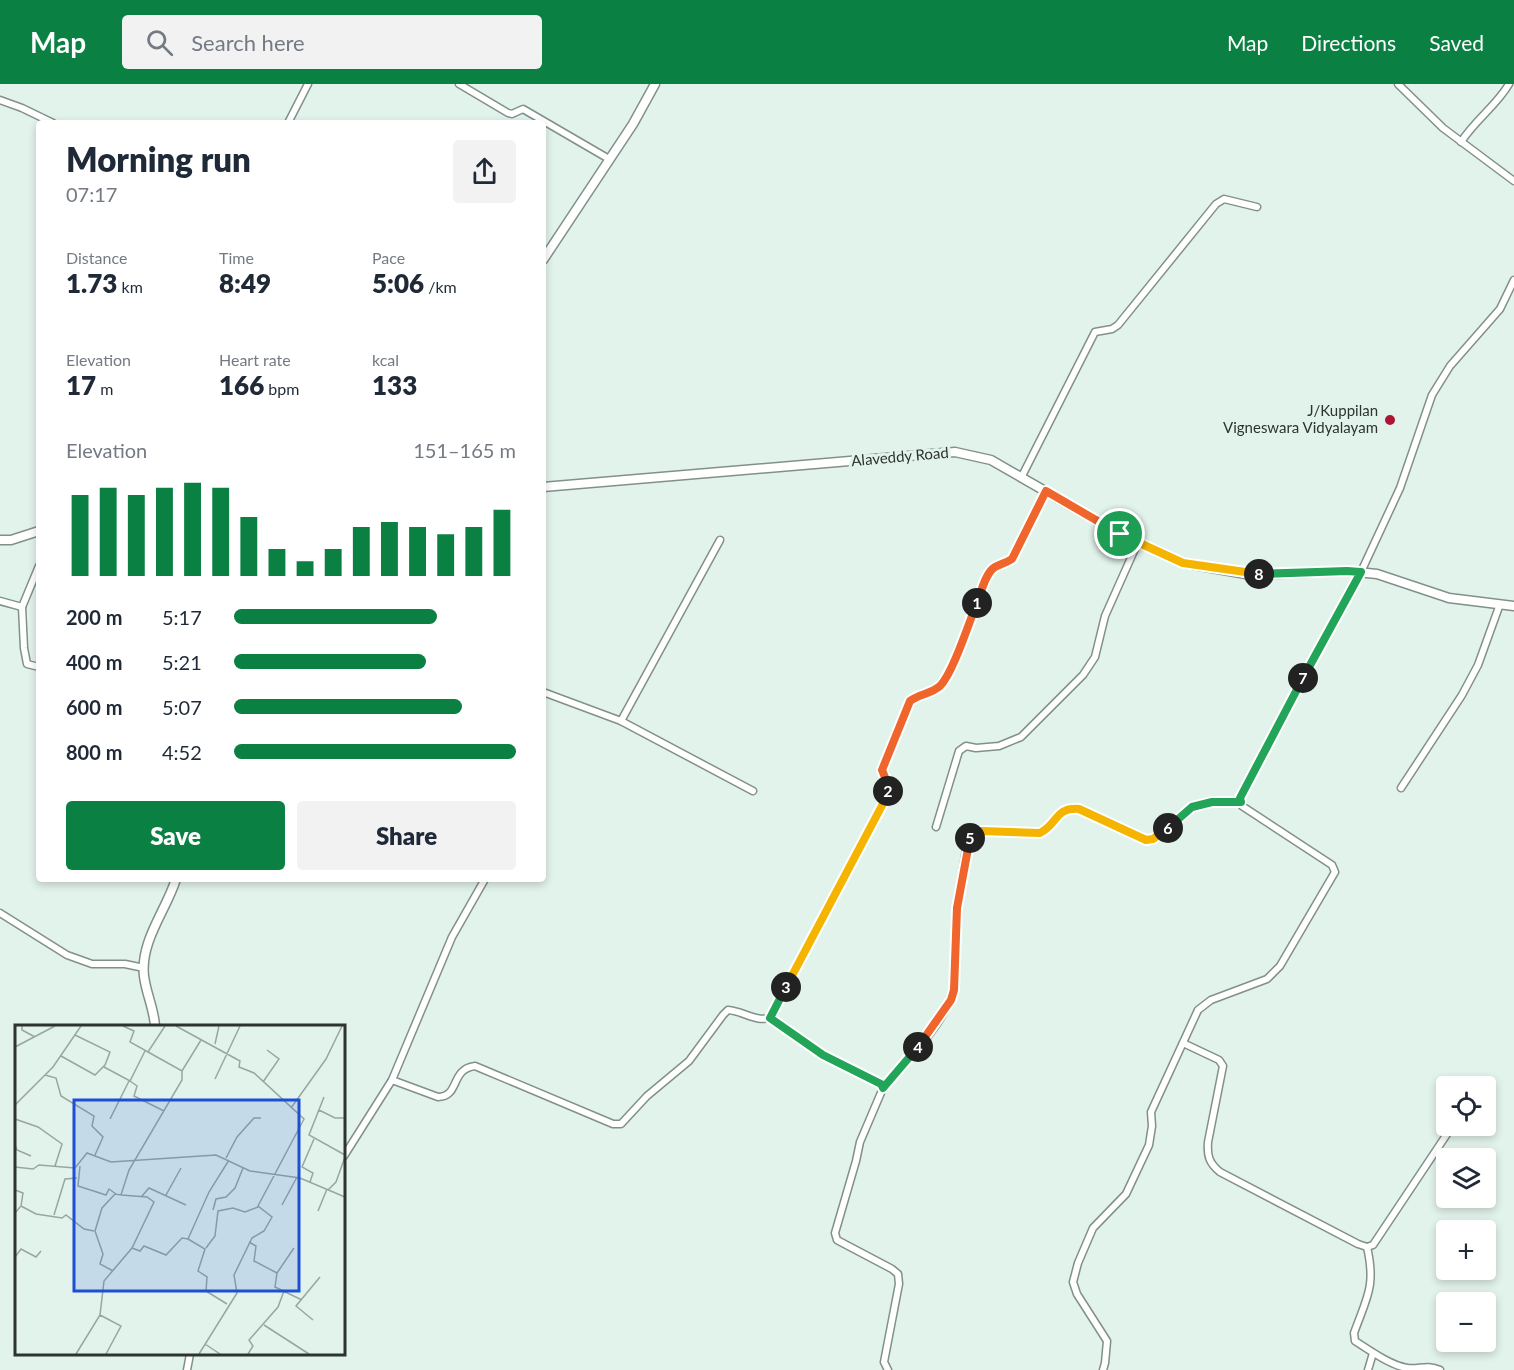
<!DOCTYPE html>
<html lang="en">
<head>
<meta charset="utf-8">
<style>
	:root { --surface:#fff; --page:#f2f2f3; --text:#1f2937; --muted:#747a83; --accent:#0b8043 }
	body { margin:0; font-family:Lato,sans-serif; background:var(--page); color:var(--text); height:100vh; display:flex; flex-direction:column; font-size:22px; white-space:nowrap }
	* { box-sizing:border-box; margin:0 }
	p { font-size:20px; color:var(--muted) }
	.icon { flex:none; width:33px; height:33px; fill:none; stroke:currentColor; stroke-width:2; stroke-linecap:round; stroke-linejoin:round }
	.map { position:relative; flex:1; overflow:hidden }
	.details { position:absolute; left:36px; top:36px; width:510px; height:762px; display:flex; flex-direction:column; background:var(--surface); border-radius:6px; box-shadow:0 3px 9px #0003 }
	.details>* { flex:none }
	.buttons { position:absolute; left:1436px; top:992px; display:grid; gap:12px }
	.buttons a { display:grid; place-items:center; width:60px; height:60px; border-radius:6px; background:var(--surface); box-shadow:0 3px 9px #0003; font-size:30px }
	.pin { position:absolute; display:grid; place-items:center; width:51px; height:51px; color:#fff; margin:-26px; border:3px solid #fff; border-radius:50%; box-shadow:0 2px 6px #0007 }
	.km { position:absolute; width:30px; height:30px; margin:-15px; border-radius:50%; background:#222; color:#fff; font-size:16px; line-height:30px; text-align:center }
	.round { display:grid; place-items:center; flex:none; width:63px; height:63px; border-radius:6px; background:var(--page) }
	.headline { display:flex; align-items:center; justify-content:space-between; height:102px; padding:0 30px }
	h1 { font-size:33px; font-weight:800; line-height:45px }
	.stats { display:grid; grid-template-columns:repeat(3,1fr); gap:9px; height:102px; padding:6px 30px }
	.stats div { display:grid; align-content:center }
	.stats b { font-size:26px; font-weight:800 }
	.stats small { font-size:16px; font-weight:400 }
	.stats p { font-size:16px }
	.chart { height:168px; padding:12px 30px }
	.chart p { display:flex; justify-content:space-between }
	.chart svg { width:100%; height:108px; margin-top:6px; stroke:var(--accent); stroke-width:6 }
	.button { display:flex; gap:12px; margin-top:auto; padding:12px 30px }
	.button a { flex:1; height:69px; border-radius:6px; background:var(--accent); color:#fff; font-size:24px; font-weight:800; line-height:69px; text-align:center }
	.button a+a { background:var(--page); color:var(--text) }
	ul { padding:0 30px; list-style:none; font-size:20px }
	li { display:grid; grid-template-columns:96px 72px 1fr; align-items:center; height:45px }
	li i { height:15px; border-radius:8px; background:var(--accent) }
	header { display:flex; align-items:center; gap:36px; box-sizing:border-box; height:84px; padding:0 30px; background:var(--accent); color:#fff }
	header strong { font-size:28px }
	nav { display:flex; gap:33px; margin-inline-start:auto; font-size:21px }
	.search { width:420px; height:54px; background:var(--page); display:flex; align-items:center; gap:15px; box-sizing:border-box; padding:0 21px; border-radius:6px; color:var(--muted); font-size:22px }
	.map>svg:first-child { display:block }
</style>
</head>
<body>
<header>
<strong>Map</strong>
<div class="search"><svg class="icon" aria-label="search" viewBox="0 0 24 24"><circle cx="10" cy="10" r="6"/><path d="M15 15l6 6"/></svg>Search here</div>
<nav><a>Map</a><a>Directions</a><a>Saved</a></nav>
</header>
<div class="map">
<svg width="1514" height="1286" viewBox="0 0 1514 1286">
	<rect width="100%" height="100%" fill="#e2f3eb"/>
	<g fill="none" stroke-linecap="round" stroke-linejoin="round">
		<!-- minor casing -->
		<g stroke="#81918a" stroke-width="9">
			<g id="minor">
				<path d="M459,0L508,29L512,30L523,25L609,75"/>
				<path d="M1398,0L1443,44L1514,97"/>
				<path d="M0,16L22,24L53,39"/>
				<path d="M288,39L308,0"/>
				<path d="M1461,58C1475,36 1497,21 1509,0"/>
				<path d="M1021,394L1095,248L1112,245L1118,241L1216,120L1224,115L1257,123"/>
				<path d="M39,482L22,523L24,564L27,580L39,583"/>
				<path d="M0,517L22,523"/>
				<path d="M543,608L621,637L753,707"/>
				<path d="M621,637L720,456"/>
				<path d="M1401,704L1462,611L1478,581L1500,520"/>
				<path d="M936,743L959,667L966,662L976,664L999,662L1021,653L1083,591L1095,573L1105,532L1138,458"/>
				<path d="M0,829L67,871L92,880H125L144,884"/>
				<path d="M770,934L823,971L881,1000L883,1004L860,1058L856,1077L835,1149L837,1156L892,1185L898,1190L899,1200L884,1278L888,1286"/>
				<path d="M1183,959L1219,976L1223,982L1208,1058C1207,1072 1209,1079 1220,1088L1358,1160L1367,1163L1373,1161L1453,1041"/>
				<path d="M392,996L438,1013C460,1013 450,985 475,982L613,1040H621L647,1012L689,977L723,931L728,926C743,927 755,938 770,934L886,714L889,703L882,686L911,617C917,612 921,612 929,609C939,605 944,596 949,587L990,488C997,481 1005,480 1012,475L1045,407"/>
				<path d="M1479,1002L1482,997"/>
				<path d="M883,1004C906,978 945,939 954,906C956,864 956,826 963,785C965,773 966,759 973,749L982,747L1040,749C1058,740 1055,723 1079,725L1146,756L1153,755L1192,723L1212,718H1241"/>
				<path d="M344,1072L392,996L452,853L485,795"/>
				<path d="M1367,1163C1376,1202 1367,1213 1354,1249L1355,1257C1369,1266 1390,1281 1407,1284C1419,1286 1426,1280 1440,1286"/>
				<path d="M187,1286L190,1270"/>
				<path d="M1103,1286L1105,1279L1107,1257L1077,1210L1073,1198L1078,1179L1093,1144L1126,1110L1149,1061L1152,1042L1151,1028L1198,926L1211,916L1267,895L1280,882L1335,788L1332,781L1242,722L1240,714L1261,672L1361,488L1400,404L1432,311L1450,282L1500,225L1514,196"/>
				<path d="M1368,1286L1373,1269"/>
			</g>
		</g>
		<!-- tertiary casing -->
		<g stroke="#81918a" stroke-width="11">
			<g id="tertiary">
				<path d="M543,176L633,40L655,0"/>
				<path d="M543,403L955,368L991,376L1120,450L1183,479L1252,491L1347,487L1377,490L1449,514L1514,522"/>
				<path d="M0,456H11L39,447"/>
				<path d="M155,942C154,925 146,909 144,892C140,857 166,827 176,795"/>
			</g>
		</g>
		<!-- minor -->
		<use href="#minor" stroke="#fff" stroke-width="6"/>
		<!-- tertiary -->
		<use href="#tertiary" stroke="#fff" stroke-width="8"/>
	</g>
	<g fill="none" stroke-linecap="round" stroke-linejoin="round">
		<!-- split-1 casing -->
		<g stroke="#fff" stroke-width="12">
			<path id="split-1" d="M977,519C981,509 985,489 995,483C1000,480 1006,479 1012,475L1046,407L1120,450"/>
		</g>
		<!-- split-2 casing -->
		<g stroke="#fff" stroke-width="12">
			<path id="split-2" d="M888,707L889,703L882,686L910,617C919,610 931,610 940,602C953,589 969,538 977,519"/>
		</g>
		<!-- split-3 casing -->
		<g stroke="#fff" stroke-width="12">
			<path id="split-3" d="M786,903L886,714L888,707"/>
		</g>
		<!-- split-4 casing -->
		<g stroke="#fff" stroke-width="12">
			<path id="split-4" d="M786,903L770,934L823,971L881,1000L883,1004L918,963"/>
		</g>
		<!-- split-5 casing -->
		<g stroke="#fff" stroke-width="12">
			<path id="split-5" d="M918,963L951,916L954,906L957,824L970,754"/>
		</g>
		<!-- split-6 casing -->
		<g stroke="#fff" stroke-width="12">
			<path id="split-6" d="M970,754L973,749L982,747L1040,749C1058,740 1055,723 1079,725L1146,756L1153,755L1168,744"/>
		</g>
		<!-- split-7 casing -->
		<g stroke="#fff" stroke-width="12">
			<path id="split-7" d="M1168,744L1192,723L1212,718H1241L1240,714L1303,594"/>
		</g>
		<!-- split-8 casing -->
		<g stroke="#fff" stroke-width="12">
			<path id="split-8" d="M1259,490L1347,487L1361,488L1303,594"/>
		</g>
		<!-- split-9 casing -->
		<g stroke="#fff" stroke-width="12">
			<path id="split-9" d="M1120,450L1183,479L1259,490"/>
		</g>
		<!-- split-1 -->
		<use href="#split-1" stroke="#f0652b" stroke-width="8"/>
		<!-- split-2 -->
		<use href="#split-2" stroke="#f0652b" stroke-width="8"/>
		<!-- split-3 -->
		<use href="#split-3" stroke="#f5b400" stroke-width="8"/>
		<!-- split-4 -->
		<use href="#split-4" stroke="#22a559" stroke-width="8"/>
		<!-- split-5 -->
		<use href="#split-5" stroke="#f0652b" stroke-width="8"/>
		<!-- split-6 -->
		<use href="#split-6" stroke="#f5b400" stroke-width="8"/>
		<!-- split-7 -->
		<use href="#split-7" stroke="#22a559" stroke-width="8"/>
		<!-- split-8 -->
		<use href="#split-8" stroke="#22a559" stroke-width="8"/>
		<!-- split-9 -->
		<use href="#split-9" stroke="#f5b400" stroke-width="8"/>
	</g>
	<!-- markers -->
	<circle fill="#ac1634" stroke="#e2f3eb" stroke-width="2" cx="1390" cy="336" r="6"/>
	<g text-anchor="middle" stroke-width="6" stroke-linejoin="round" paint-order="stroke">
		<!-- poi labels -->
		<g font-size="15" fill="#2c3330" stroke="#e2f3eb" text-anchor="end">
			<text x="1378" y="332">J/Kuppilan<tspan x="1378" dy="17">Vigneswara Vidyalayam</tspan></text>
		</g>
		<!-- street labels -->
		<g font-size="15" fill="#2c3330" stroke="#e2f3eb">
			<text transform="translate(900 373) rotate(-5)" y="5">Alaveddy Road</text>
		</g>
	</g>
	<!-- overview -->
	<g transform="translate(15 941)">
		<rect width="330" height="330" fill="#e2f3eb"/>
		<path fill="none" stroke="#99a6a0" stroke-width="1.5" d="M7,1V5L20,12M108,1L119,6L115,17L133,27L150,1M161,1L225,36L224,42L239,48L289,94L243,181L257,192L249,206L237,213L219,250L222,268L184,329M200,19L204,1M0,22L40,1M133,27L167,46L186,15M46,31L80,50L90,40L95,27L60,10M89,42L115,56L130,26M30,50L41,53L46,71L79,91L77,101L88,112L80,130M200,54L225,1M115,56L122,61L119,71L149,86M248,57L264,34L252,25M309,72L294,110L330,130M0,80L38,42L66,1M276,83L311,34L327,1M304,85L320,93H330M0,94L23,102L47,119L40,141M95,94L114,56M0,120L2,125L16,131M211,133L222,112L239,93H246M65,141L63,161L91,170L94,164L101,169M0,142L18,144L24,140L60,143L72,128L96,137L201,130L235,146L285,153L330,172M295,157L298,148L287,142L299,114M0,165L8,168L6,181L0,188M313,165L321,157L330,132M151,170L166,143M127,171L134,163L171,180M267,180L282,152M6,181L21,189L47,193L51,190L69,204L79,206M198,185L201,174L211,172L220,163L228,143M303,186L312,164M39,190L50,154L62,153M173,214L190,224L183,246L192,252L191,266L212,279M234,217L241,221L239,236L262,248L279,223M117,223L125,226L129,221L151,230L167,213L173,214L194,167L214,135M191,223L200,211L203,186L218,183L230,187L243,182M0,232L6,224L21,232L26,226M98,246L85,239L88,229L80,206L87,183L100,169L106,170L114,145L167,55V46M262,248L260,262L287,275M85,290L106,301L91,329M298,295L281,281L305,252M249,300L294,329M190,319L205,329M61,329L85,290L89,256L117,223L139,177L132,172L106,170M233,329L238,321L234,315L263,282L269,266"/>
		<path fill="#1d4ed8" fill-opacity="0.15" stroke="#1d4ed8" stroke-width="3" d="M59,75H284V266H59Z"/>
		<rect width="330" height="330" fill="none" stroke="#2c3330" stroke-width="3"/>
	</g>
</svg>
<div class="buttons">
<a><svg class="icon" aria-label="locate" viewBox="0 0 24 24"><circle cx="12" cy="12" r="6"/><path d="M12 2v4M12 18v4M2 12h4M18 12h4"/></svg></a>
<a><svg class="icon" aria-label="layers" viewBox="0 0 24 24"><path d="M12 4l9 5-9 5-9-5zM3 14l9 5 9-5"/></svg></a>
<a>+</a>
<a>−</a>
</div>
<div class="pin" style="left:1120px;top:450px;background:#1e9e55"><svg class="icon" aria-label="arrive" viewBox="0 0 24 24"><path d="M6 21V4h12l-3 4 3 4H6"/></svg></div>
<b class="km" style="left:977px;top:519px">1</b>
<b class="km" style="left:888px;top:707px">2</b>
<b class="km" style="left:786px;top:903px">3</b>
<b class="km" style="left:918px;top:963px">4</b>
<b class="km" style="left:970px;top:754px">5</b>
<b class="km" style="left:1168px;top:744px">6</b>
<b class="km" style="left:1303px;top:594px">7</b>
<b class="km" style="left:1259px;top:490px">8</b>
<section class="details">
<div class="headline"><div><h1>Morning run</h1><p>07:17</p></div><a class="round"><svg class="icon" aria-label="share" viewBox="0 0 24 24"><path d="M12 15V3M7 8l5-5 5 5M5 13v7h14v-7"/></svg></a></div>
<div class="stats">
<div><p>Distance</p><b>1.73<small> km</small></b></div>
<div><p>Time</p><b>8:49</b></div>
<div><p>Pace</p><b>5:06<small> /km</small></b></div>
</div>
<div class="stats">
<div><p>Elevation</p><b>17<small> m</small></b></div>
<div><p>Heart rate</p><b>166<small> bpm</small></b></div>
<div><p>kcal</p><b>133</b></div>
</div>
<div class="chart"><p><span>Elevation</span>151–165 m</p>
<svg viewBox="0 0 160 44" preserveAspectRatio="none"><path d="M5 44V11M15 44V8M25 44V11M35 44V8M45 44V6M55 44V8M65 44V20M75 44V33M85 44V38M95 44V33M105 44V24M115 44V22M125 44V24M135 44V27M145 44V24M155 44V17"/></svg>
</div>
<ul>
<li><b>200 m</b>5:17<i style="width:72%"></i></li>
<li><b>400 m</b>5:21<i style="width:68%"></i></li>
<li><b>600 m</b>5:07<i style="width:81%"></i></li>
<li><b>800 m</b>4:52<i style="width:100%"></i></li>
</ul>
<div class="button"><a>Save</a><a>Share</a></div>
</section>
</div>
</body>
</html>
